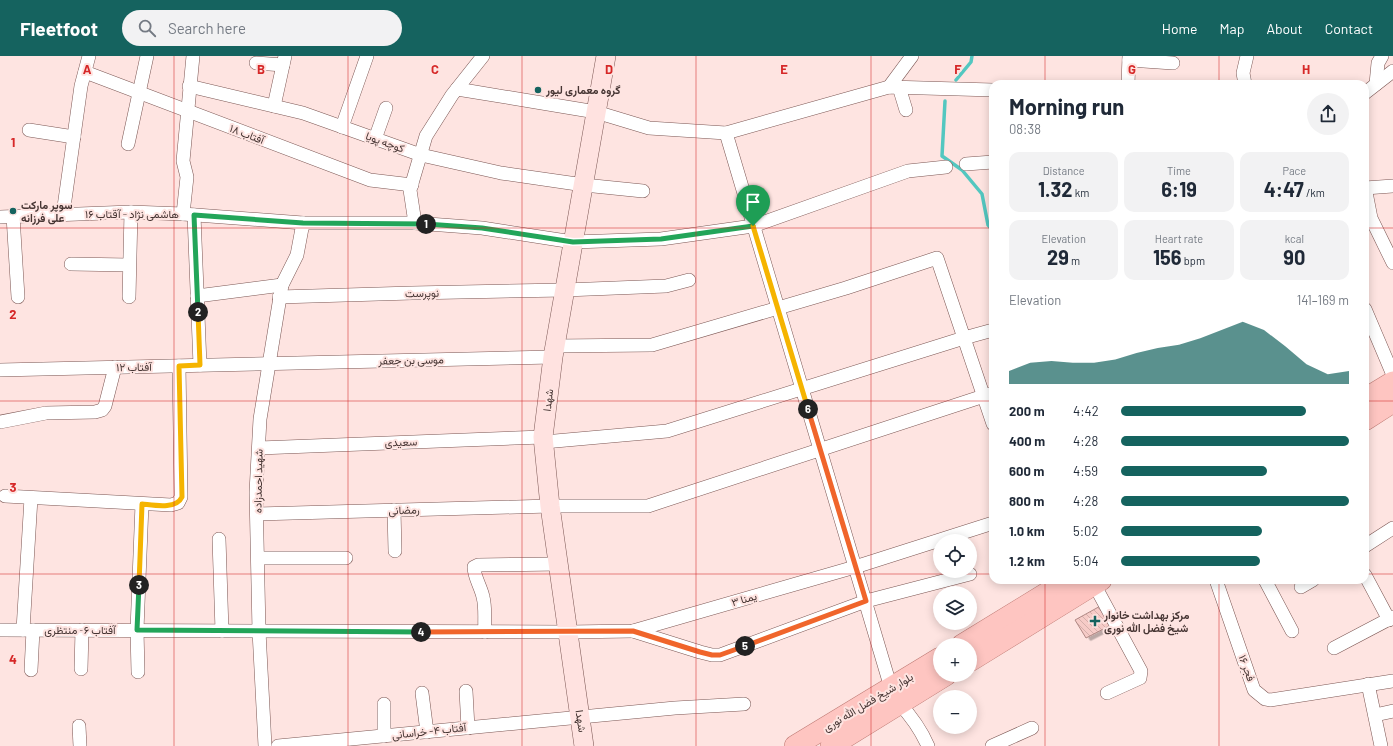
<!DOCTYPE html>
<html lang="en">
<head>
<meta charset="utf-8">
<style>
	:root { --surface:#fff; --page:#f2f2f3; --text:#1f2937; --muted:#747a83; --accent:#15635f }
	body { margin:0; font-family:Barlow,Vazirmatn,sans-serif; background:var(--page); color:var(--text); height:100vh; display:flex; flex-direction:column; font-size:15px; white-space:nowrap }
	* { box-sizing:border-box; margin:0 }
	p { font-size:13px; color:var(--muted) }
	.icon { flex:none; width:22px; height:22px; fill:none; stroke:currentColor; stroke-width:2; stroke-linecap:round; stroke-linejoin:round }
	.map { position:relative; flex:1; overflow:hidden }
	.sheet { position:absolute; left:989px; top:24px; width:380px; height:504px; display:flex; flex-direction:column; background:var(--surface); border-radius:12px; box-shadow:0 2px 10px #0003 }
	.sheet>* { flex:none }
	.fabs { position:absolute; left:933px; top:478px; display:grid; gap:8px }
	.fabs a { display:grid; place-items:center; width:44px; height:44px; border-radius:50%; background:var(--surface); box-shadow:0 2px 10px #0003; font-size:20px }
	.pin { position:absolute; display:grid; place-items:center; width:34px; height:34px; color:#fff; margin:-41px -17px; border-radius:50% 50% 50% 0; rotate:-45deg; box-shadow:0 0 4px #0007 }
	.pin .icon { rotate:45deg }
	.km { position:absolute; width:20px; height:20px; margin:-10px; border-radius:50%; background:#222; color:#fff; font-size:11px; line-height:20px; text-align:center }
	.round { display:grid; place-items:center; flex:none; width:42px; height:42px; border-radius:21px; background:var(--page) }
	.overview { display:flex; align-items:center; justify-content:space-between; height:68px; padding:0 20px }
	h1 { font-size:22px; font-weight:700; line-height:30px }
	.figures { display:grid; grid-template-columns:repeat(3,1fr); gap:6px; height:68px; padding:4px 20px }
	.figures div { display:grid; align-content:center; border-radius:10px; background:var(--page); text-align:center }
	.figures b { font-size:20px; font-weight:700 }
	.figures small { font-size:11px; font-weight:400 }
	.figures p { font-size:11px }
	.chart { height:112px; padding:8px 20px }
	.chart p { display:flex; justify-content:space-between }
	.chart svg { width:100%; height:72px; margin-top:4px; fill:var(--accent); opacity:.7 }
	ul { padding:0 20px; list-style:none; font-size:13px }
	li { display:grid; grid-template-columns:64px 48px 1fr; align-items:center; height:30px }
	li i { height:10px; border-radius:5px; background:var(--accent) }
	header { display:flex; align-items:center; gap:24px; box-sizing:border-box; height:56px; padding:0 20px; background:var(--accent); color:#fff }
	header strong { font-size:19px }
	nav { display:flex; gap:22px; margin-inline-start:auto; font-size:14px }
	.search { width:280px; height:36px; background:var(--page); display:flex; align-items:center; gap:10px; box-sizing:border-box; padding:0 14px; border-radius:22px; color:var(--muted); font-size:15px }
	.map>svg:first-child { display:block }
</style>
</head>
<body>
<header>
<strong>Fleetfoot</strong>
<div class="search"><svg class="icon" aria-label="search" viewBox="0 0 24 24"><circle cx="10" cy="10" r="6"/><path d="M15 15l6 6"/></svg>Search here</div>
<nav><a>Home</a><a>Map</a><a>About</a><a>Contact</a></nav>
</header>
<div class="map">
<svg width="1393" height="690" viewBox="0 0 1393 690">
	<defs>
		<pattern id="building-back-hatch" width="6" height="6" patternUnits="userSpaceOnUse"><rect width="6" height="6" fill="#f6cbc7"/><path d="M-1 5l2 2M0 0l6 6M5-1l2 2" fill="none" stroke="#d4afab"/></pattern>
		<filter id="shadow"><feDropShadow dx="4.5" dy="2.5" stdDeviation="0" flood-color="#0004"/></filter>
	</defs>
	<rect width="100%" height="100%" fill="#fee4e1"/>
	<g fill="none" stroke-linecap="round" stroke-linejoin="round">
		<!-- stream -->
		<g stroke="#53c7c0" stroke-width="3.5">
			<path d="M956,24L971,6L972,0"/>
			<path d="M945,45L942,100L962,114L982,138L988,169L993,175"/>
		</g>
	</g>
	<!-- building -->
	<path fill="url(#building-back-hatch)" stroke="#b08884" filter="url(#shadow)" d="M1104,548L1115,567L1086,582L1075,564Z"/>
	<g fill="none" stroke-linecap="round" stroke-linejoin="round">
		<!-- street casing -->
		<g stroke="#7c5754" stroke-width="14">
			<g id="street">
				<path d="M1129,4L1173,7"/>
				<path d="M256,7L283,9"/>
				<path d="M85,16L370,124L412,129"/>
				<path d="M1128,28L1129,0"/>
				<path d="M1245,28L1243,17L1247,0"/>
				<path d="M1376,28L1378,7L1382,0"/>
				<path d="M189,30L303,57L421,99L501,117L584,129L643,135"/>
				<path d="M889,31L912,0"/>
				<path d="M899,31L906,54"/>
				<path d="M457,33L596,56L649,72L726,77L889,31L993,34"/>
				<path d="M1365,37L1393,15"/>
				<path d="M274,50L285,0"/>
				<path d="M342,71L367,0"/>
				<path d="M29,74L74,81"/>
				<path d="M726,77L891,632"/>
				<path d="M375,83L386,52"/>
				<path d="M128,88L147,0"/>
				<path d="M966,108L993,106"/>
				<path d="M1365,131L1371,162L1393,207"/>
				<path d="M1365,132L1393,130"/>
				<path d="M63,158L81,30L89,0"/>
				<path d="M183,158L187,121L183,105L193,0"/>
				<path d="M194,159L200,309"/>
				<path d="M13,160L18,241"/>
				<path d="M0,161L131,156L183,158L303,167H415L482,172L573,186L661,183L753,170L908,115L946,111"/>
				<path d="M415,167L410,134L426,80L452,39L483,0"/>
				<path d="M71,208L129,209"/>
				<path d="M197,240L282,229"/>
				<path d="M129,241L131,156"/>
				<path d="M279,241L412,237L565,234L666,230L689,224"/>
				<path d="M1365,253L1393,319"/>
				<path d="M555,290L652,289L846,232L937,202L993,368"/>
				<path d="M0,314L553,301"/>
				<path d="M0,366L46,357L95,356L102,354L105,350L115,311"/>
				<path d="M544,386L667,375L964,282L993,274"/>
				<path d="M259,392L543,381"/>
				<path d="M5,440L171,449L178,447L181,441L179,310"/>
				<path d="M394,454L395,495"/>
				<path d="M257,458L550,450H648L993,337"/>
				<path d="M219,483L222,575"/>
				<path d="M1365,490L1393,472"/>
				<path d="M258,502H346"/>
				<path d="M1365,519L1389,564"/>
				<path d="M1216,524L1254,634L1265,643L1270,644L1393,625"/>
				<path d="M1265,524L1292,575"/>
				<path d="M1094,528L1141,615L1140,622L1107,637"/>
				<path d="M1301,531L1313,524"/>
				<path d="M0,574L568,576L633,575L855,511L993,467"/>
				<path d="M23,574L31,442"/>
				<path d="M633,575L700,596L712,599H720L866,545L970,518"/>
				<path d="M485,576C484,565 486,552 483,541C481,531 474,521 474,511L478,509L558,508"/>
				<path d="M1334,592L1393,561"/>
				<path d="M81,613L82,574"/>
				<path d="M31,614L33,574"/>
				<path d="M138,616L137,574L142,448"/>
				<path d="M1368,628L1381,690"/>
				<path d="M466,635L468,672"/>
				<path d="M422,637L427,676"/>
				<path d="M899,647C911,660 921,674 928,690"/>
				<path d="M1375,659L1393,655"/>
				<path d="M79,670L80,690"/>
				<path d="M384,680V648"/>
				<path d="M265,690L259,575L256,436L260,363L282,229L297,199L303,167"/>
				<path d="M278,690L675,652L744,648"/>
				<path d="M992,690L1032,672"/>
			</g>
		</g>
		<!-- secondary casing -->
		<g stroke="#7c5754" stroke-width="20">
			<path id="secondary" d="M584,690L550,450L543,381L553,301L606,0"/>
		</g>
		<!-- primary casing -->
		<g stroke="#be7a74" stroke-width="22">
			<g id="primary">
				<path d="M1365,343L1393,326"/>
				<path d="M1365,364L1393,346"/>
				<path d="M962,589L1068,524"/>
				<path d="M970,605L1101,524"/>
				<path d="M795,690L940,602"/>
				<path d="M831,690L946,619"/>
			</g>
		</g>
		<!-- street -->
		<use href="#street" stroke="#fff" stroke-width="13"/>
		<!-- secondary -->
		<use href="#secondary" stroke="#ffe2e0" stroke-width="19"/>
		<!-- primary -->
		<use href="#primary" stroke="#fec5c1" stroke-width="21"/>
	</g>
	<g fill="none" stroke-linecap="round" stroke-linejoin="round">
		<!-- split-1 casing -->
		<g stroke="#fff" stroke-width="8">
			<path id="split-1" d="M426,168L482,172L573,186L661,183L753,170"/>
		</g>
		<!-- split-2 casing -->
		<g stroke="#fff" stroke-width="8">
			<path id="split-2" d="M198,256L194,159L303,167L426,168"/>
		</g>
		<!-- split-3 casing -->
		<g stroke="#fff" stroke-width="8">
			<path id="split-3" d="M139,529L142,448C153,449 176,454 182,441L179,310L200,309L198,256"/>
		</g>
		<!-- split-4 casing -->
		<g stroke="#fff" stroke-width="8">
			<path id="split-4" d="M139,529L137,574L421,576"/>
		</g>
		<!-- split-5 casing -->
		<g stroke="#fff" stroke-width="8">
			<path id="split-5" d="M421,576L633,575L700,596L712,599H720L745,590"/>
		</g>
		<!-- split-6 casing -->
		<g stroke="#fff" stroke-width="8">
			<path id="split-6" d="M745,590L866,545L808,353"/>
		</g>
		<!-- split-7 casing -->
		<g stroke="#fff" stroke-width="8">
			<path id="split-7" d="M753,170L808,353"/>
		</g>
		<!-- split-1 -->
		<use href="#split-1" stroke="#22a559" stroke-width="5"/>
		<!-- split-2 -->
		<use href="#split-2" stroke="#22a559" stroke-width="5"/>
		<!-- split-3 -->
		<use href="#split-3" stroke="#f5b400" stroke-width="5"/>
		<!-- split-4 -->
		<use href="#split-4" stroke="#22a559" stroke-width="5"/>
		<!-- split-5 -->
		<use href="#split-5" stroke="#f0652b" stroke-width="5"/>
		<!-- split-6 -->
		<use href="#split-6" stroke="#f0652b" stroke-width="5"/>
		<!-- split-7 -->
		<use href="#split-7" stroke="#f5b400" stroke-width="5"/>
	</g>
	<!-- grid -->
	<path fill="none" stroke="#d62828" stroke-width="1" stroke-opacity="0.55" d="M174,0V690M348,0V690M522,0V690M696,0V690M871,0V690M1045,0V28M1219,0V28M0,172H993M1365,172H1393M0,345H993M1365,345H1393M0,518H993M1365,518H1393M1045,524V690M1219,524V690"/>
	<!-- markers -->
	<g fill="#15635f" stroke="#fee4e1" stroke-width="1.5">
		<circle cx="538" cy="34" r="4"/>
		<circle cx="13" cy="155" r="4"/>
		<path d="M1093 559h4v4h4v4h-4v4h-4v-4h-4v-4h4z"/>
	</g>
	<g text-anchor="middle" stroke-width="4" stroke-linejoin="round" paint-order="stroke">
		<!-- poi labels -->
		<g font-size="11" font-weight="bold" fill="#463533" stroke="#fee4e1" text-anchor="start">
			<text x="546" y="38">گروه معماری لیور</text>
			<text x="21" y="153">سوپر مارکت<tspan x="21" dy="13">علی فرزانه</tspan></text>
			<text x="1104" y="563">مرکز بهداشت خانوار<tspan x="1104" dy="13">شیخ فضل الله نوری</tspan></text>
		</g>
		<!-- street labels -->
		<g font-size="11" fill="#463533" stroke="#fee4e1">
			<text transform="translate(247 78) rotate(21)" y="4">آفتاب ۱۸</text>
			<text transform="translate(385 86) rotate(20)" y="4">کوچه پویا</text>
			<text x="132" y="162">هاشمی نژاد - آقتاب ۱۶</text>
			<text transform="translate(422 237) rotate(-1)" y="4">نوپرست</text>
			<text transform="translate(411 304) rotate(-1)" y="4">موسی بن جعفر</text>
			<text transform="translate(134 311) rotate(-1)" y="4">آفتاب ۱۲</text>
			<text transform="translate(548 344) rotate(-83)" y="4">شهدا</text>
			<text transform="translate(401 386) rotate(-2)" y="4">سعیدی</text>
			<text transform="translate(258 425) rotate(-89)" y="4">شهید احمدزاده</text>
			<text transform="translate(404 454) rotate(-2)" y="4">رمضانی</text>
			<text transform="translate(744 543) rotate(-16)" y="4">یمنا ۳</text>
			<text x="80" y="578">آفتاب ۶- منتظری</text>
			<text transform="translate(1247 612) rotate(70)" y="4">فجر ۱۶</text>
			<text transform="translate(868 646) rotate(-31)" y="4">بلوار شیخ فضل الله نوری</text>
			<text transform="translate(581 665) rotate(82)" y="4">شهدا</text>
			<text transform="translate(429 675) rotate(-6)" y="4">آفتاب ۴- خراسانی</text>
		</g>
	</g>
	<g font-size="13" text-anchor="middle" font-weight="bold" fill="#d62828" stroke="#fee4e1" stroke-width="4" stroke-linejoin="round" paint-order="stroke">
		<text x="87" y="18">A</text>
		<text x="261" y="18">B</text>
		<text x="435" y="18">C</text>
		<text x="609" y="18">D</text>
		<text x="784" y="18">E</text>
		<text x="958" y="18">F</text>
		<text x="1132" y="18">G</text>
		<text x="1306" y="18">H</text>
		<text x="13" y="91">1</text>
		<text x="13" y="263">2</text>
		<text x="13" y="436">3</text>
		<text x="13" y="608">4</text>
	</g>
</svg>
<div class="fabs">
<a><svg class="icon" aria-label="locate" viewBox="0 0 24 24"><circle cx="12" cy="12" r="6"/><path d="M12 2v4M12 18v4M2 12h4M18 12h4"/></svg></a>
<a><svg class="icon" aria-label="layers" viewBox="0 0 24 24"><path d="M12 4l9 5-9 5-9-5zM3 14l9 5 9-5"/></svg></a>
<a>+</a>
<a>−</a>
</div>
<div class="pin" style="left:753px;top:170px;background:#1e9e55"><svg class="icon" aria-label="arrive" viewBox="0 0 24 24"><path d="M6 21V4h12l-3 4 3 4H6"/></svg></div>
<b class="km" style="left:426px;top:168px">1</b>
<b class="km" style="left:198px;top:256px">2</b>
<b class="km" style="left:139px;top:529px">3</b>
<b class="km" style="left:421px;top:576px">4</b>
<b class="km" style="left:745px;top:590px">5</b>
<b class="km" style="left:808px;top:353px">6</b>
<section class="sheet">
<div class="overview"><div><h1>Morning run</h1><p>08:38</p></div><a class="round"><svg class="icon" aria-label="share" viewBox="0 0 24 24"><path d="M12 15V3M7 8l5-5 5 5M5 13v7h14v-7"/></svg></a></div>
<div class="figures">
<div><p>Distance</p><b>1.32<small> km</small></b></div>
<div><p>Time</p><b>6:19</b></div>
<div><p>Pace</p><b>4:47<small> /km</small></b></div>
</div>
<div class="figures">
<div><p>Elevation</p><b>29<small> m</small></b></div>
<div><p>Heart rate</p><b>156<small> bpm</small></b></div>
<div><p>kcal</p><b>90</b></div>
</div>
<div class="chart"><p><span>Elevation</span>141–169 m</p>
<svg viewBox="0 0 160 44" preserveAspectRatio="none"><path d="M0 44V36L10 31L20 30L30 31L40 31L50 29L60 25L70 22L80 20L90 16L100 11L110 6L120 11L130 21L140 32L150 38L160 36V44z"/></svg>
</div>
<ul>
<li><b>200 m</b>4:42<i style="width:81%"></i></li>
<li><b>400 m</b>4:28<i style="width:100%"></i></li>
<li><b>600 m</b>4:59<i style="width:64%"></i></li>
<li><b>800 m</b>4:28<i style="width:100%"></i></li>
<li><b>1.0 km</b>5:02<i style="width:62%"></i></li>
<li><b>1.2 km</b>5:04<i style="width:61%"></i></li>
</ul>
</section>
</div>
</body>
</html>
